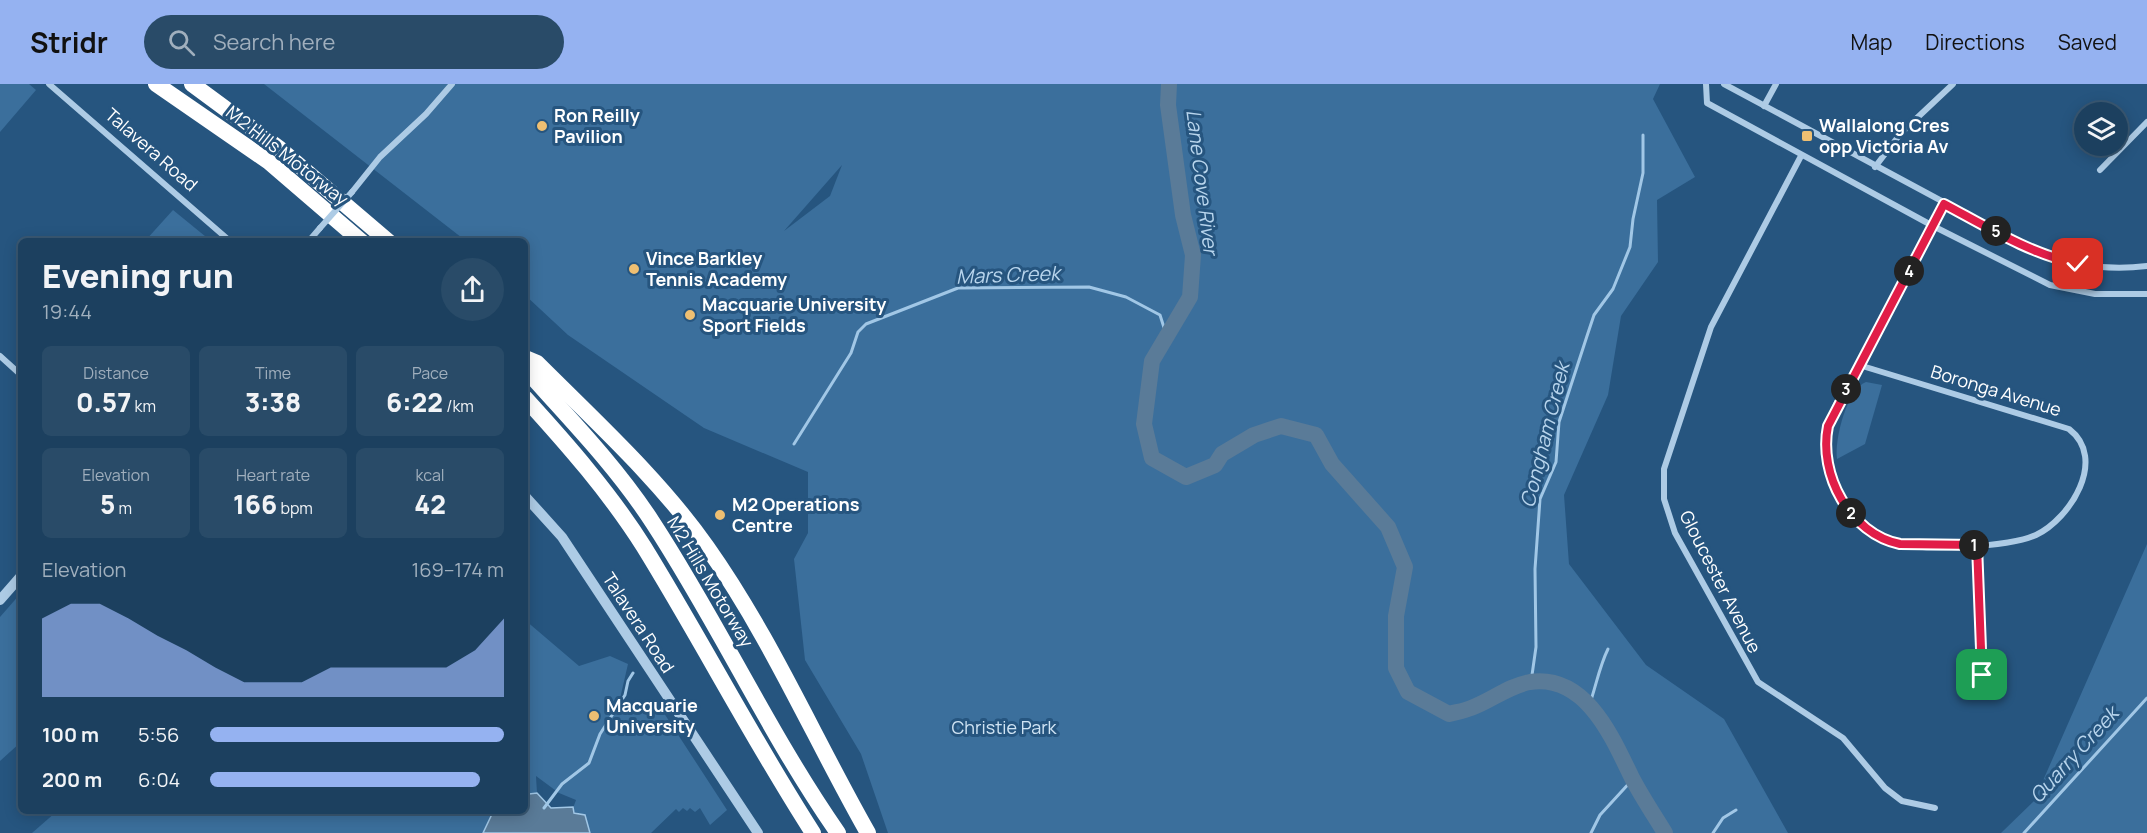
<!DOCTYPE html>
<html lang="en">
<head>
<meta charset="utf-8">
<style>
	:root { --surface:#1c405f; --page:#294b68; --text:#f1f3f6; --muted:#a0afbd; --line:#3a5974; --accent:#95b2f1 }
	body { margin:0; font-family:Manrope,sans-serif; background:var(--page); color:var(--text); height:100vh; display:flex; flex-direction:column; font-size:22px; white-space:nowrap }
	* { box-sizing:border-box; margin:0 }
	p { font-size:20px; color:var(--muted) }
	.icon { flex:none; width:33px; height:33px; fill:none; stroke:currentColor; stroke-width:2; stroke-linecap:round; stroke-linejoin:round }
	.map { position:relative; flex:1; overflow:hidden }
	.panel { position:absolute; left:18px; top:154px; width:510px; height:576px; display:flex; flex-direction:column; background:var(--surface); border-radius:9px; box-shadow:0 3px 15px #0003,0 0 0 2px var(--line) }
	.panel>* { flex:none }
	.tools { position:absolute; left:2074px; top:18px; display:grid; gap:12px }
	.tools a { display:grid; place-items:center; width:54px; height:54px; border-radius:50%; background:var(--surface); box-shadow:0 3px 15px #0003,0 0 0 2px var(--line); font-size:30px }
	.pin { position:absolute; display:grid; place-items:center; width:51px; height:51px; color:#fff; margin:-26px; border-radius:12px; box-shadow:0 3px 9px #0006 }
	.km { position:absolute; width:30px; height:30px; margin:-15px; border-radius:50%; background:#222; color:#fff; font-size:16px; line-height:30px; text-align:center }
	.round { display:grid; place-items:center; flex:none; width:63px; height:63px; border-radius:32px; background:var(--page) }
	.overview { display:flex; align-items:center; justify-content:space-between; height:102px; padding:0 24px }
	h1 { font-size:33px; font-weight:800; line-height:45px }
	.figures { display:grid; grid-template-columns:repeat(3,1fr); gap:9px; height:102px; padding:6px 24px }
	.figures div { display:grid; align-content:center; border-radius:9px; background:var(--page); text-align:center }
	.figures b { font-size:26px; font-weight:800 }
	.figures small { font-size:16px; font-weight:400 }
	.figures p { font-size:16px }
	.chart { height:168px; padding:12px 24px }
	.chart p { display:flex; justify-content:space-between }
	.chart svg { width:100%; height:108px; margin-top:6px; fill:var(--accent); opacity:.7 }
	ul { padding:0 24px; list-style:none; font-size:20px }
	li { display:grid; grid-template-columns:96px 72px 1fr; align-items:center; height:45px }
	li i { height:15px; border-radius:8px; background:var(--accent) }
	header { display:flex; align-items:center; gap:36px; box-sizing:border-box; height:84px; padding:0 30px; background:var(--accent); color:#111 }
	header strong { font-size:28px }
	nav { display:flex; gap:33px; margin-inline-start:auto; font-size:21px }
	.search { width:420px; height:54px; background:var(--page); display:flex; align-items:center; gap:15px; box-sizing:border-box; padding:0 21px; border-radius:33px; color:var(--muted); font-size:22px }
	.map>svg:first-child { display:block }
</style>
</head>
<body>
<header>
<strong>Stridr</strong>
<div class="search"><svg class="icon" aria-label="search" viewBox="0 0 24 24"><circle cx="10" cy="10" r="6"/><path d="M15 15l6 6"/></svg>Search here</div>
<nav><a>Map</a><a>Directions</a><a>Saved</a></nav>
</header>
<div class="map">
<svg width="2147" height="749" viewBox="0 0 2147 749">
	<rect width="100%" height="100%" fill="#26557f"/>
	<!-- green -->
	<g fill="#3b6f9c" fill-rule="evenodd">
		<path d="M0,0H29L36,6L0,48Z"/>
		<path d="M264,0H1660L1653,15L1695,93L1657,116L1658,178L1621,232L1608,311L1564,411L1569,480L1646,581L1724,635L1788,749H888L861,670L805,576L794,475L808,449V388L704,344L568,251L525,211V158L466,157ZM842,81L830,112L784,147Z"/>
		<path d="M173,126L211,157H145Z"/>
		<path d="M1866,298L1882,301L1865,360L1837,375C1834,356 1847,305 1866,298Z"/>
		<path d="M2147,460V749H2001L2034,717Z"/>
		<path d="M21,509V658L0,677V533Z"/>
		<path d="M525,536L579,582L610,572L628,580L619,619L660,623L727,726L710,741L700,724L695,728L690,724L687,727L683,724L679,728L676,725L651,749H590L585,731L572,727L576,716L559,709L536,692L537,709L529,710L525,707Z"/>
		<path d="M56,728H493L494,730L483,749H32Z"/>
	</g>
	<!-- water -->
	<path fill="#5a7b98" stroke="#a1c7e6" stroke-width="1.5" d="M525,706L529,710L537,709L551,724L573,723L574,729L585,731L590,749H483L493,728H525Z"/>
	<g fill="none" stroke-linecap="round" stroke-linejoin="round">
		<!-- stream -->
		<g stroke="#a1c7e6" stroke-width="3">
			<path d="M794,360L851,269L858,248L866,240L958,204L1089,203L1126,213L1160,231L1167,253"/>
			<path d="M1531,598L1536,563L1535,485L1540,415L1556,378L1559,338L1587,252L1594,231L1613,205L1630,163L1633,135L1643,89V51"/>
			<path d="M1589,622C1596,603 1599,583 1608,565"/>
			<path d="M544,724L562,700L589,679L600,650L625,611L628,597L633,589"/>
			<path d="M1591,749L1600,731L1633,695"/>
			<path d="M1713,749L1723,734L1736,726"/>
			<path d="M2024,749L2147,614"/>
		</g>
		<!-- river -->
		<path stroke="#5a7b98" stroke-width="16" d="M1169,0L1168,21L1183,131L1193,171L1190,213L1152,277L1144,340L1152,374L1186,393L1215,381L1222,370L1254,351L1281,342L1316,351L1332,380L1388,443L1405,483L1396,532V584L1408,608L1449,630C1456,628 1464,627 1471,624C1491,617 1508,602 1530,598C1586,590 1612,653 1632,694C1642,713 1654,731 1665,749"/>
		<!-- minor -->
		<g stroke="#adcbe5" stroke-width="6">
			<path d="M49,0L231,158"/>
			<path d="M1706,0L1707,19L1933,142L2050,201L2095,210H2147"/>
			<path d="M1724,0L2033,166C2071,182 2107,187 2147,182"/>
			<path d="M1764,22L1776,0"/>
			<path d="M1801,72L1711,243L1664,385V415L1675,449L1758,598L1843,654L1885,704L1902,717L1935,724"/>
			<path d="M1875,83L1901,49L1953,0"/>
			<path d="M2100,86L2147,38"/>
			<path d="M352,108L380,73L426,30L452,0"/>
			<path d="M308,158L320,144"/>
			<path d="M0,272L21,291"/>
			<path d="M1859,281L2069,345C2108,375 2070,435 2036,451C2008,464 1926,466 1896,460C1872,455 1856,439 1845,419C1836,401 1825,385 1825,364C1826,326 1854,289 1871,257C1896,211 1920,166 1944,120"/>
			<path d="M1977,461L1982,591"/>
		</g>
		<!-- tertiary -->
		<g stroke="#adcbe5" stroke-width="10">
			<path d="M525,412L562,453L758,749"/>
			<path d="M0,516L21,492"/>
		</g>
		<!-- motorway -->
		<g stroke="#fff" stroke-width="16">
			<path d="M156,0L269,78L362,158"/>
			<path d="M192,0L280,65L389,158"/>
			<path d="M525,274L537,279C596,338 659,395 707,463C770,552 814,654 868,749"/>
			<path d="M525,285C569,334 617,383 653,439C719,540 769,650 838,749"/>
			<path d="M525,314C567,360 610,409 644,463C702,557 753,656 813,749"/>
		</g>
		<!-- minor-bridge -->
		<path stroke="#adcbe5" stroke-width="6" d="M320,144L352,108"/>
	</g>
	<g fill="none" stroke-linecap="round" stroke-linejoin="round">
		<!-- route casing -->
		<g stroke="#fff" stroke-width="12">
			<path id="route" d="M1982,591L1977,461L1900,460C1850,450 1818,390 1828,342L1944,120C1987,143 2030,170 2078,180"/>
		</g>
		<!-- route -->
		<use href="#route" stroke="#e11d48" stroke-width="8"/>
	</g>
	<!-- markers -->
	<g fill="#eebf72" stroke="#26557f" stroke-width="2">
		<circle cx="542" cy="42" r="6"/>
		<rect x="1801" y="46" width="12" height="12" rx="3"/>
		<circle cx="634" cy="185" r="6"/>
		<circle cx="690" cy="231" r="6"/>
		<circle cx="720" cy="431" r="6"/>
		<circle cx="594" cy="632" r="6"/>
	</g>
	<g text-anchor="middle" stroke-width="6" stroke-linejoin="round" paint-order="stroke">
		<!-- poi labels -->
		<g font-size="18" font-weight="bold" fill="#fff" stroke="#26557f" text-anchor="start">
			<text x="554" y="38">Ron Reilly<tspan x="554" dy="21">Pavilion</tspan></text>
			<text x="1819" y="48">Wallalong Cres<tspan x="1819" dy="21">opp Victoria Av</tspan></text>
			<text x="646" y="181">Vince Barkley<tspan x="646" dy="21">Tennis Academy</tspan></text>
			<text x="702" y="227">Macquarie University<tspan x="702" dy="21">Sport Fields</tspan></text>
			<text x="732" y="427">M2 Operations<tspan x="732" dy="21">Centre</tspan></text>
			<text x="606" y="628">Macquarie<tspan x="606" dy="21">University</tspan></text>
		</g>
		<!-- street labels -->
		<g font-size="18" fill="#fff" stroke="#26557f">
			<text transform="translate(151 66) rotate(41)" y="6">Talavera Road</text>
			<text transform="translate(287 72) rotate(38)" y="6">M2 Hills Motorway</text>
			<text transform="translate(1996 307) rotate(17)" y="6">Boronga Avenue</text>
			<text transform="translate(710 498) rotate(59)" y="6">M2 Hills Motorway</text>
			<text transform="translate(1720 498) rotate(63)" y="6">Gloucester Avenue</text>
			<text transform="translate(638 539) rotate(57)" y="6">Talavera Road</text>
		</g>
		<!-- park labels -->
		<g font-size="18" fill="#d0e4f4" stroke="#26557f">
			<text x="1004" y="650">Christie Park</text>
		</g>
		<!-- water labels -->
		<g font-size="20" font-style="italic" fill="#b8d5ed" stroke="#26557f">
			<text transform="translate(1202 98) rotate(83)" y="7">Lane Cove River</text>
			<text transform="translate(1008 191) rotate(-2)" y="7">Mars Creek</text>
			<text transform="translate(1545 351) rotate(-76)" y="7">Congham Creek</text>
			<text transform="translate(2074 671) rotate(-48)" y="7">Quarry Creek</text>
		</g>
	</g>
</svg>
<div class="tools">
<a><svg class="icon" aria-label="layers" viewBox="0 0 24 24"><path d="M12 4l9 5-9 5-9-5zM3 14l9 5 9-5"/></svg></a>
</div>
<div class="pin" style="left:1982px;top:591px;background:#1e9e55"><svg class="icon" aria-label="arrive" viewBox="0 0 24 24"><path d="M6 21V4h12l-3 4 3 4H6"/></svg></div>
<div class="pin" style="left:2078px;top:180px;background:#d93025"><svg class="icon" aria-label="check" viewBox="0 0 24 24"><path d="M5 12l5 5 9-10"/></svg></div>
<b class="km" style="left:1974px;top:461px">1</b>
<b class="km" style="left:1851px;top:429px">2</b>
<b class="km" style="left:1846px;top:305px">3</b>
<b class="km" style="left:1909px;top:187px">4</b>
<b class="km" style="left:1996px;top:147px">5</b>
<section class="panel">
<div class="overview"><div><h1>Evening run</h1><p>19:44</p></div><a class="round"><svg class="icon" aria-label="share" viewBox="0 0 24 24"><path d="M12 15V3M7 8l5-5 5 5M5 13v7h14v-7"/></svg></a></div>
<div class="figures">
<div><p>Distance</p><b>0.57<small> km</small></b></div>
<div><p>Time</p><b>3:38</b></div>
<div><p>Pace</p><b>6:22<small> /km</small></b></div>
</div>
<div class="figures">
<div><p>Elevation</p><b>5<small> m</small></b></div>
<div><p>Heart rate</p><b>166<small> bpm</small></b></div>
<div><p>kcal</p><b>42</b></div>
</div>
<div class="chart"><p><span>Elevation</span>169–174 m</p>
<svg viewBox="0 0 160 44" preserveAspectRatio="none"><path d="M0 44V12L10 6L20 6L30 12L40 19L50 25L60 32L70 38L80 38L90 38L100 32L110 32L120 32L130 32L140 32L150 25L160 12V44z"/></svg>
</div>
<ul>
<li><b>100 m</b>5:56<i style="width:100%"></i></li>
<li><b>200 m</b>6:04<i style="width:92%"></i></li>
</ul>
</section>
</div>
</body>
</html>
